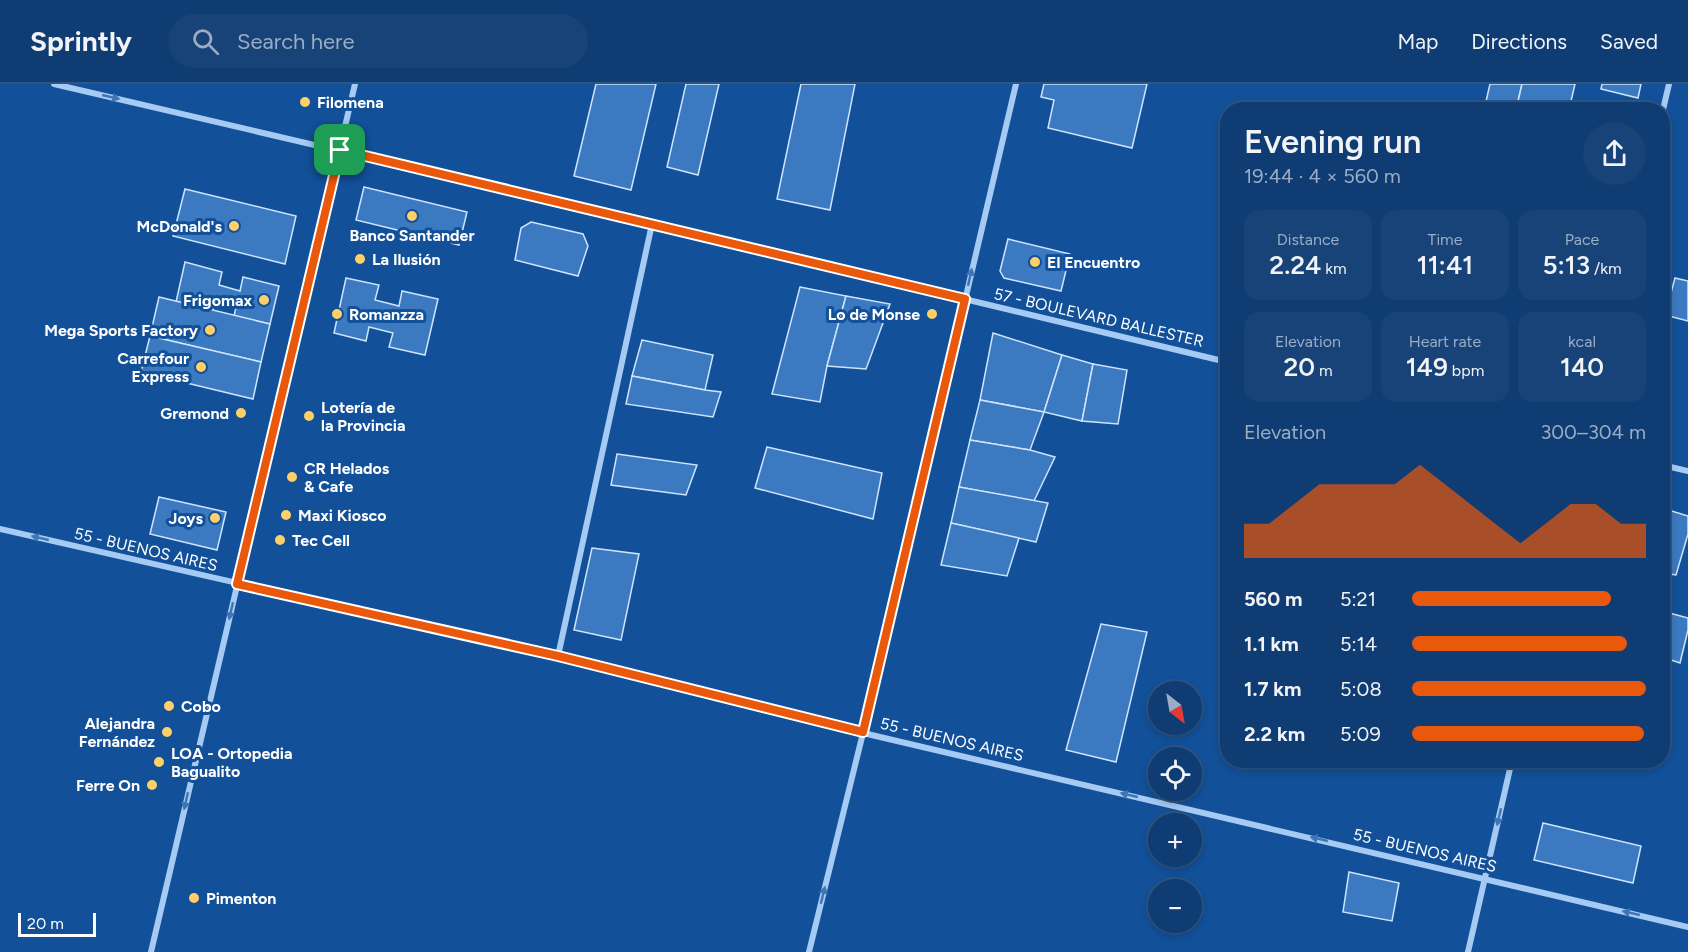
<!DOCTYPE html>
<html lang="en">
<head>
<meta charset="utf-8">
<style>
	:root { --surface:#0e3c73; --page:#174378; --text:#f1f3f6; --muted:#9badc4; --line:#2e5685; --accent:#ea580c }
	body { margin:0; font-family:Figtree,sans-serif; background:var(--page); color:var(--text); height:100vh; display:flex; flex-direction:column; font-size:22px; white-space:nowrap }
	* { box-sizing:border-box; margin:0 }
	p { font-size:20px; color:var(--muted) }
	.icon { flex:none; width:33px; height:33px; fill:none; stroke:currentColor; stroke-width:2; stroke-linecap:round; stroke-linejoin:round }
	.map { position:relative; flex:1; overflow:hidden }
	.panel { position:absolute; left:1220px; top:18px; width:450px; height:666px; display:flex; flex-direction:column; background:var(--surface); border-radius:24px; box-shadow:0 3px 9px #0003,0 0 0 2px var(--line) }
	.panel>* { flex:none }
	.needle { width:39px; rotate:149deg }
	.buttons { position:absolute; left:1148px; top:597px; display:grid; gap:12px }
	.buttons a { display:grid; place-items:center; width:54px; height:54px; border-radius:50%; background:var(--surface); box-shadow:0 3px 9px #0003,0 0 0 2px var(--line); font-size:30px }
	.scale { position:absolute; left:18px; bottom:15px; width:78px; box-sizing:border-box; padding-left:6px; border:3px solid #fff; border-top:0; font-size:16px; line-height:21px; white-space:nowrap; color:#fff; -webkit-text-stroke:4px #125099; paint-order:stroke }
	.pin { position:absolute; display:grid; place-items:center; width:51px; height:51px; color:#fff; margin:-26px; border-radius:12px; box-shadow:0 3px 9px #0006 }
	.round { display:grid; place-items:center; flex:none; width:63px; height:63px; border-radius:32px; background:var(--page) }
	.overview { display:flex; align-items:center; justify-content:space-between; height:102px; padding:0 24px }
	h1 { font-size:33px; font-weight:600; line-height:45px }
	.stats { display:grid; grid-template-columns:repeat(3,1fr); gap:9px; height:102px; padding:6px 24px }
	.stats div { display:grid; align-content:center; border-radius:15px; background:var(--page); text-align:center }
	.stats b { font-size:26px; font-weight:600 }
	.stats small { font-size:16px; font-weight:400 }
	.stats p { font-size:16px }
	.chart { height:168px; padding:12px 24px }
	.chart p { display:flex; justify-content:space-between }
	.chart svg { width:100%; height:108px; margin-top:6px; fill:var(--accent); opacity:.7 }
	ul { padding:0 24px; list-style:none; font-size:20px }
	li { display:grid; grid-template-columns:96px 72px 1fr; align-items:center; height:45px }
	li i { height:15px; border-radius:8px; background:var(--accent) }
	header { display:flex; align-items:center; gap:36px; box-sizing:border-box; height:84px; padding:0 30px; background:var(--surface); border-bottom:2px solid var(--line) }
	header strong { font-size:28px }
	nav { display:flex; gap:33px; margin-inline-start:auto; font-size:21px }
	.search { width:420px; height:54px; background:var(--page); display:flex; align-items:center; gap:15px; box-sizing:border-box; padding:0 21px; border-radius:33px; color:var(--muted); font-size:22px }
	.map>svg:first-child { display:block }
</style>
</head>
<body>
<header>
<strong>Sprintly</strong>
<div class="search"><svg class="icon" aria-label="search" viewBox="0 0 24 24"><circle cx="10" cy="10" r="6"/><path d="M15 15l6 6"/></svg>Search here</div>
<nav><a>Map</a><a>Directions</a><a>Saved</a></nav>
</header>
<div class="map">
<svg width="1688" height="868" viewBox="0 0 1688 868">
	<rect width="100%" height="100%" fill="#125099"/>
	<!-- building -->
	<g fill="#3b79c1" stroke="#cde4fd" stroke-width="1.5">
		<path d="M596,0H656L631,106L574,92Z"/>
		<path d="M686,0H719L698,91L667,83Z"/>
		<path d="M801,0H855L830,126L777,115Z"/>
		<path d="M1044,0H1147L1132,64L1048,44L1054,16L1041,13Z"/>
		<path d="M1490,0H1522L1516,26H1484Z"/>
		<path d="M1522,0H1575L1569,26H1516Z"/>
		<path d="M1602,0H1641L1638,14L1601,5Z"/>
		<path d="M364,103L467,128L459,161L356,136Z"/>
		<path d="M185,105L296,132L285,180L173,152Z"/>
		<path d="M531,138L583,150L588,162L578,192L515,176L521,144Z"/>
		<path d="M1008,155L1070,170L1061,207L1004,194L1000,187Z"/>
		<path d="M185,178L222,188L219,201L240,207L243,193L279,202L270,240L234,232L237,219L216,213L213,226L176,218Z"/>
		<path d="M346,194L379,201L375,216L399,222L402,207L438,215L425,271L389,263L393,249L369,243L366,257L334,249Z"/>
		<path d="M1675,194L1688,197V237L1665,231Z"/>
		<path d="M800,203L846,212L827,282L820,318L772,310Z"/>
		<path d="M846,212L890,220L866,285L827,282Z"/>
		<path d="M159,213L270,240L261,278L150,252Z"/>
		<path d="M993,249L1062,271L1044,328L980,316Z"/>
		<path d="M150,252L261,278L253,315L141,288Z"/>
		<path d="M642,256L713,271L705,306L632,292Z"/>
		<path d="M1062,271L1093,280L1082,337L1044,328Z"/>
		<path d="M1093,280L1127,286L1118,340L1082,337Z"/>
		<path d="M632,292L705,306L721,308L713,333L626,320Z"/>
		<path d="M980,316L1044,328L1030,366L970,356Z"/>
		<path d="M970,356L1030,366L1055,373L1034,417L959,403Z"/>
		<path d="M767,363L882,389L873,435L755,404Z"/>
		<path d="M617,370L697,381L686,411L611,401Z"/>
		<path d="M959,403L1048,419L1036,458L951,439Z"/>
		<path d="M159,413L226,428L217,466L150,450Z"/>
		<path d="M1662,424L1688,432V450L1676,491L1662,489Z"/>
		<path d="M951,439L1019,454L1007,492L941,481Z"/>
		<path d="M592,464L639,470L621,556L574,546Z"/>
		<path d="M1662,527L1688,534V546L1680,579L1662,573Z"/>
		<path d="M1101,540L1147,548L1116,678L1066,666Z"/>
		<path d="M1543,739L1641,762L1633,799L1534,776Z"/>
		<path d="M1349,788L1399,799L1392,837L1343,828Z"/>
	</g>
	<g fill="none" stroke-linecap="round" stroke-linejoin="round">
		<!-- minor -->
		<g stroke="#a5caf3" stroke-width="6">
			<path d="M54,0L652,140L1227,278"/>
			<path d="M1662,30L1669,0"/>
			<path d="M1662,381L1688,387"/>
			<path d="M0,445L558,572L863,649L1688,843"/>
			<path d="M558,572L652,140"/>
			<path d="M151,868L355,0"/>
			<path d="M809,868L863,649L1016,0"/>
			<path d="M1468,868L1512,676"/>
		</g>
	</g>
	<!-- one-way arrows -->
	<defs><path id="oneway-solid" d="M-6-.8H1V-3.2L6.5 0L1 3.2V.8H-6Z" transform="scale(1.5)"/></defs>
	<g fill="#3e75b4">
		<use href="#oneway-solid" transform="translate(111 13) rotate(13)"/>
		<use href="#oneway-solid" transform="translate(970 193) rotate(-77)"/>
		<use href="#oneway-solid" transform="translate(40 454) rotate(-167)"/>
		<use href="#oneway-solid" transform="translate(231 527) rotate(103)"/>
		<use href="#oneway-solid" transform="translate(1129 711) rotate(-167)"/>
		<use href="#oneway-solid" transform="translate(186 717) rotate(103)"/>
		<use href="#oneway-solid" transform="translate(1499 733) rotate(103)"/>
		<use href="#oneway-solid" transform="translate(1319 755) rotate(-167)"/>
		<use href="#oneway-solid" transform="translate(823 811) rotate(-76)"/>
		<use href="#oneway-solid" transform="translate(1631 829) rotate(-167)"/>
	</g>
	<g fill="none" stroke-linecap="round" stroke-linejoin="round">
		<!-- route casing -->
		<g stroke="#fff" stroke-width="12">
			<path id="route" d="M340,66L965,215L863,648L558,572L237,500Z"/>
		</g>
		<!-- route -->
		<use href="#route" stroke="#ea580c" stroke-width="8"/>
	</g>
	<!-- markers -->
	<g fill="#ffd067" stroke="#125099" stroke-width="2">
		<circle cx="305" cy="18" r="6"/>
		<circle cx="412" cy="132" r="6"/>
		<circle cx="234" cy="142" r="6"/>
		<circle cx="360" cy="175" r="6"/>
		<circle cx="1035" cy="178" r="6"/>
		<circle cx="264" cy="216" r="6"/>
		<circle cx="337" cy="230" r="6"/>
		<circle cx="932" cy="230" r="6"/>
		<circle cx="210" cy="246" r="6"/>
		<circle cx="201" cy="283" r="6"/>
		<circle cx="241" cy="329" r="6"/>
		<circle cx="309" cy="332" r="6"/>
		<circle cx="292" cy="393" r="6"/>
		<circle cx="286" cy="431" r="6"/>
		<circle cx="215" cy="434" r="6"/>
		<circle cx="280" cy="456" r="6"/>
		<circle cx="169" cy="622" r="6"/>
		<circle cx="167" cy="648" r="6"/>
		<circle cx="159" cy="678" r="6"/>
		<circle cx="152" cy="701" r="6"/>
		<circle cx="194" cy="814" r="6"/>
	</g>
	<g text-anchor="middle" stroke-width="6" stroke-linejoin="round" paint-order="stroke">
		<!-- poi labels -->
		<g font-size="16" font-weight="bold" fill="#fff" stroke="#125099" text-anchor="start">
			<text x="317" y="24">Filomena</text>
			<text x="222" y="148" text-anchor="end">McDonald's</text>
			<text x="412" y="157" text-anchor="middle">Banco Santander</text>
			<text x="372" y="181">La Ilusión</text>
			<text x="1047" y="184">El Encuentro</text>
			<text x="252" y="222" text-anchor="end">Frigomax</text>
			<text x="349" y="236">Romanzza</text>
			<text x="920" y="236" text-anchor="end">Lo de Monse</text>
			<text x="198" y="252" text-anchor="end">Mega Sports Factory</text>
			<text x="189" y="280" text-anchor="end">Carrefour<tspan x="189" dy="18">Express</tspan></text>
			<text x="321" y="329">Lotería de<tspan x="321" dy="18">la Provincia</tspan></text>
			<text x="229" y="335" text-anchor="end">Gremond</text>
			<text x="304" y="390">CR Helados<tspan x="304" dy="18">&amp; Cafe</tspan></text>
			<text x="298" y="437">Maxi Kiosco</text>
			<text x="203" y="440" text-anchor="end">Joys</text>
			<text x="292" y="462">Tec Cell</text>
			<text x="181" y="628">Cobo</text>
			<text x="155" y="645" text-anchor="end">Alejandra<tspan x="155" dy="18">Fernández</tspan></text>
			<text x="171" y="675">LOA - Ortopedia<tspan x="171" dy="18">Bagualito</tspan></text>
			<text x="140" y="707" text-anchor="end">Ferre On</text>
			<text x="206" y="820">Pimenton</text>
		</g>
		<!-- street labels -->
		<g font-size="16" fill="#fff" stroke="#125099">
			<text transform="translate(1099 233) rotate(13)" y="6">57 - BOULEVARD BALLESTER</text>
			<text transform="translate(146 465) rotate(13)" y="6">55 - BUENOS AIRES</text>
			<text transform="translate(952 655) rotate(13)" y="6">55 - BUENOS AIRES</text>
			<text transform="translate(1425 766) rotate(13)" y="6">55 - BUENOS AIRES</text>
		</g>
	</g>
</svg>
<div class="buttons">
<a><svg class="needle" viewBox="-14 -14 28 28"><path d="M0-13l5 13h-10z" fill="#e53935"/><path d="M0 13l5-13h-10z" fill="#9badc4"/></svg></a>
<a><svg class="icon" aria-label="locate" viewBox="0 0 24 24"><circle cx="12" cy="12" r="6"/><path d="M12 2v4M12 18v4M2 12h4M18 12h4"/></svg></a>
<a>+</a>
<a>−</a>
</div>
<div class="scale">20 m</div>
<div class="pin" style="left:340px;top:66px;background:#1e9e55"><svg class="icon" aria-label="arrive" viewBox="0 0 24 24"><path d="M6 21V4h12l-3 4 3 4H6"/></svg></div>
<section class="panel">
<div class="overview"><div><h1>Evening run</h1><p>19:44 · 4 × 560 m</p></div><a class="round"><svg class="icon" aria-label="share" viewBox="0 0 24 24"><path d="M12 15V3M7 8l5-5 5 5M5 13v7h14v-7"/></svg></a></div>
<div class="stats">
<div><p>Distance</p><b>2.24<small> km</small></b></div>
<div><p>Time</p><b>11:41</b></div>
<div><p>Pace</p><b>5:13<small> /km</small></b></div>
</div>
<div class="stats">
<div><p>Elevation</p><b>20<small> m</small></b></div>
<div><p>Heart rate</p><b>149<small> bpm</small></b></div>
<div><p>kcal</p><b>140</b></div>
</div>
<div class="chart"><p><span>Elevation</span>300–304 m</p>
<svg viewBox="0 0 160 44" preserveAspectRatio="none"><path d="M0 44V30L10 30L20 22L30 14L40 14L50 14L60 14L70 6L80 14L90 22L100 30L110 38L120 30L130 22L140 22L150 30L160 30V44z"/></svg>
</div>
<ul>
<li><b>560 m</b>5:21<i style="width:85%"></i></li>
<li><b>1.1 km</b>5:14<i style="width:92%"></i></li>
<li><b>1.7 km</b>5:08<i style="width:100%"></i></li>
<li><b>2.2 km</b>5:09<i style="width:99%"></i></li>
</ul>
</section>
</div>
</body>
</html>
